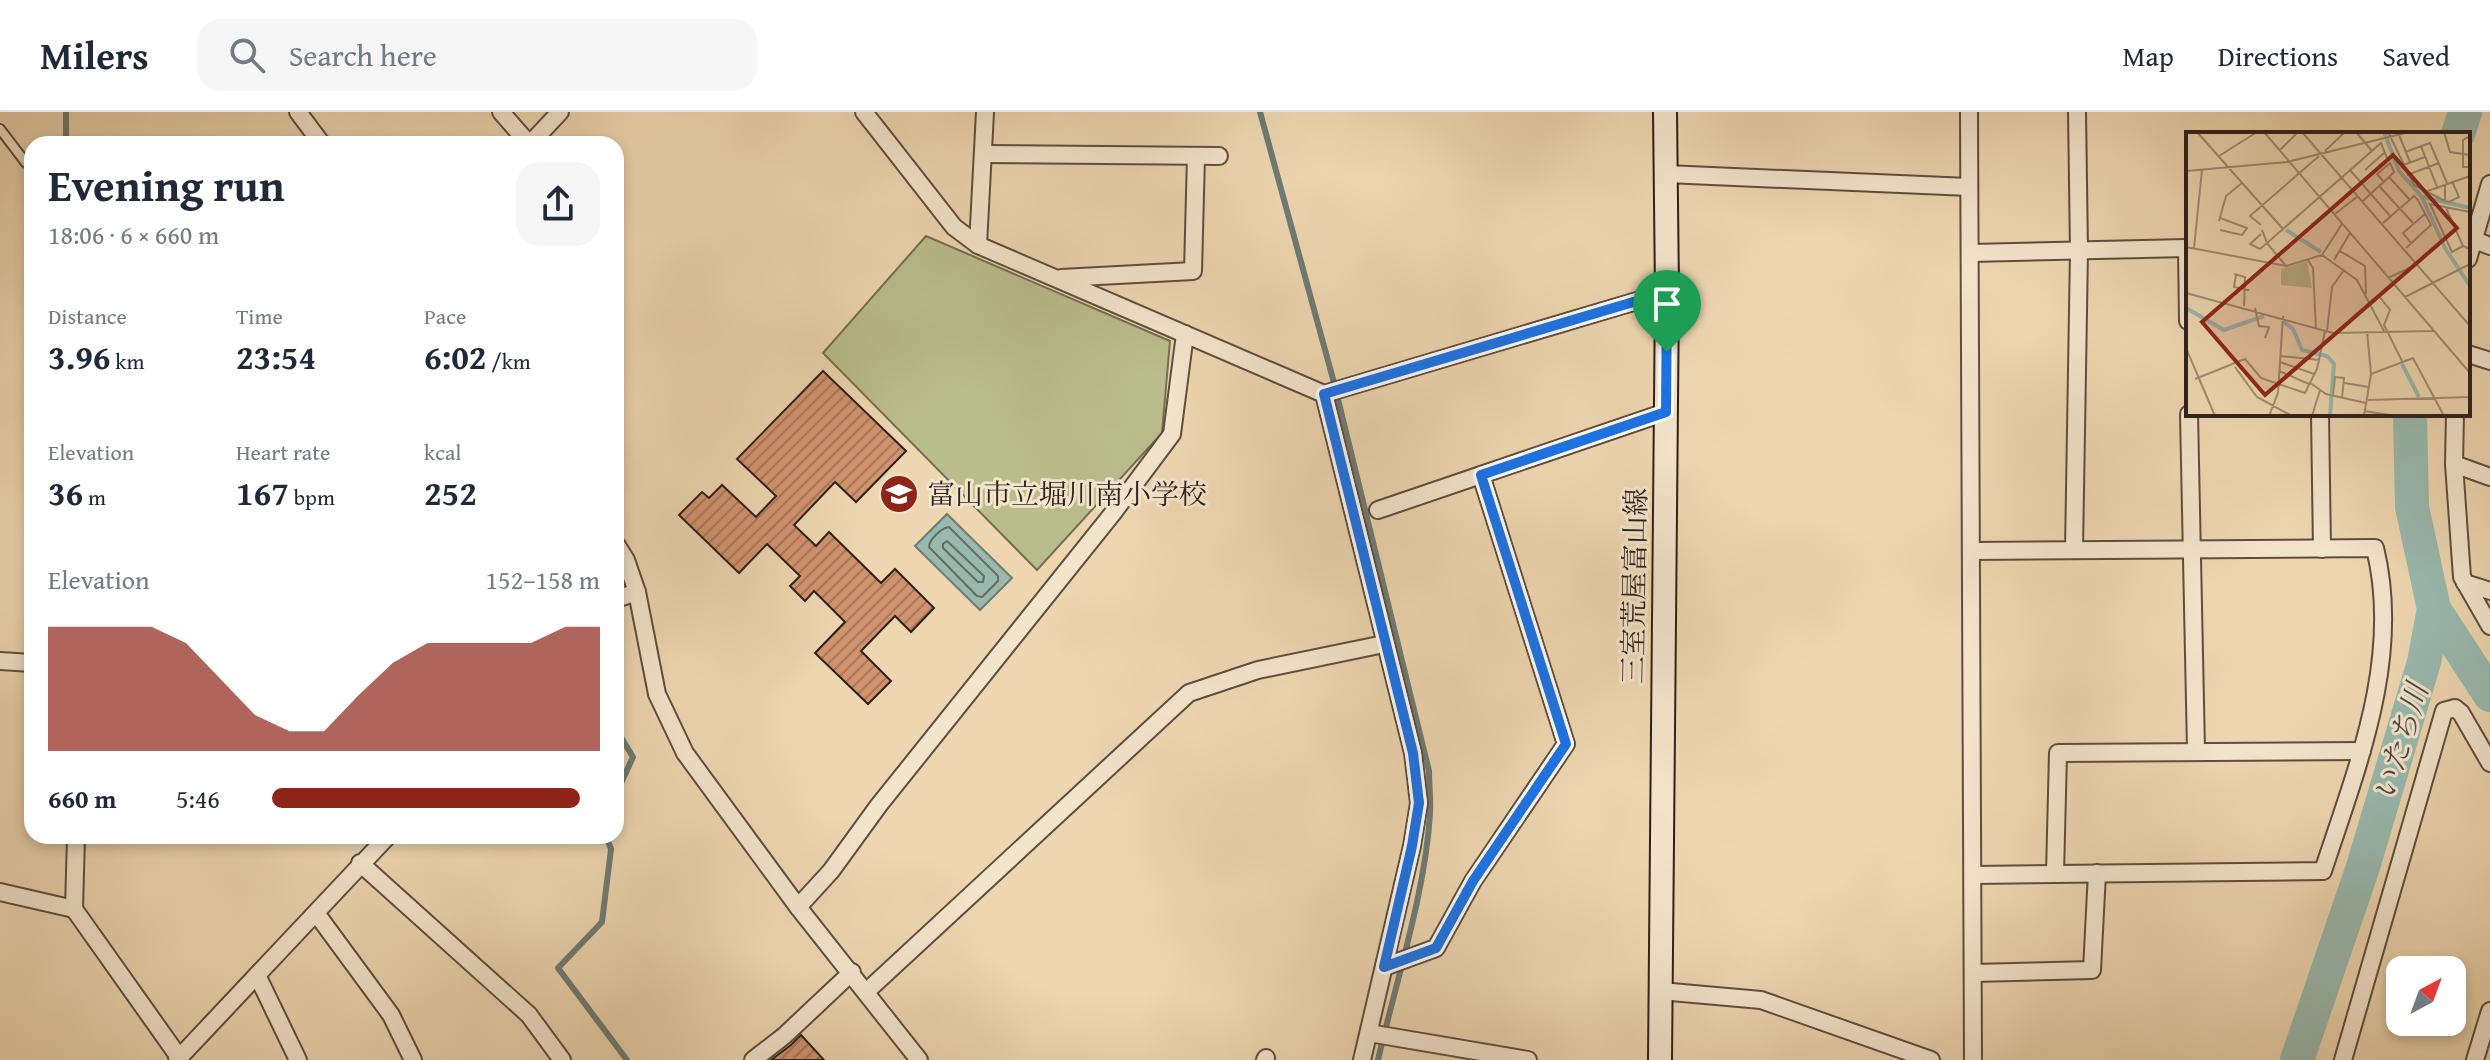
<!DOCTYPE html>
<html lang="en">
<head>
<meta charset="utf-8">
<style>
	:root { --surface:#fff; --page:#f6f6f7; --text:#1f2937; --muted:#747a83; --line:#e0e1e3; --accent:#8f2418 }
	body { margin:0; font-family:"Gentium Book Plus","Noto Serif JP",serif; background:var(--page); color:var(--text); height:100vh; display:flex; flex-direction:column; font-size:30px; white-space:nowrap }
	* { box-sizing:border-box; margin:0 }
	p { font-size:26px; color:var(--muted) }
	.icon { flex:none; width:44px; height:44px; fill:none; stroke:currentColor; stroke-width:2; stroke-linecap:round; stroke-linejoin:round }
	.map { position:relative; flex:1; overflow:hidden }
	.sheet { position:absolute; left:24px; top:24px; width:600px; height:708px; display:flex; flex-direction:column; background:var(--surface); border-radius:24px; box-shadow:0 4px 12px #0003 }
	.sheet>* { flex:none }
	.needle { width:52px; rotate:41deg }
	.tools { position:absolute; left:2386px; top:844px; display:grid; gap:16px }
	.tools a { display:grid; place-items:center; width:80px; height:80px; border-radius:16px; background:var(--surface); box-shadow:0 4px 12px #0003; font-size:40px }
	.pin { position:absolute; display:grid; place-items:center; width:68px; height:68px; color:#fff; margin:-82px -34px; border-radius:50% 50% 50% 0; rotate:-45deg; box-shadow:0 0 8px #0007 }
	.pin .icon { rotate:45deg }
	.round { display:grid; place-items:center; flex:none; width:84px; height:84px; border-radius:24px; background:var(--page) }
	.overview { display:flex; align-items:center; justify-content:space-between; height:136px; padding:0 24px }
	h1 { font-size:44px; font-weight:700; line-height:60px }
	.stats { display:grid; grid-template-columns:repeat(3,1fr); gap:12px; height:136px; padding:8px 24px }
	.stats div { display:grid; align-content:center }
	.stats b { font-size:34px; font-weight:700 }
	.stats small { font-size:22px; font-weight:400 }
	.stats p { font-size:22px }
	.chart { height:224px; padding:16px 24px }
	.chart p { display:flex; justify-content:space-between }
	.chart svg { width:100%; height:144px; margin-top:8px; fill:var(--accent); opacity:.7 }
	ul { padding:0 24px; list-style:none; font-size:26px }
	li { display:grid; grid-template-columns:128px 96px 1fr; align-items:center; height:60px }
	li i { height:20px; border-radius:10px; background:var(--accent) }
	header { display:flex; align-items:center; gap:48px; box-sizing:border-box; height:112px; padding:0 40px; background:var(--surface); border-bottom:2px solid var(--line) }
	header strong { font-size:38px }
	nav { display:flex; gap:44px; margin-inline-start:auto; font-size:28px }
	.search { width:560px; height:72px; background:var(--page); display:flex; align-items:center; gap:20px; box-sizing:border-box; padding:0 28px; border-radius:24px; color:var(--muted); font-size:30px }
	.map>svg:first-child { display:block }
</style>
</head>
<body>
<header>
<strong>Milers</strong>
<div class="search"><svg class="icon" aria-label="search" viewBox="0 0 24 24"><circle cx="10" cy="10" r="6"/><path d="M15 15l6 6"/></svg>Search here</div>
<nav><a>Map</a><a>Directions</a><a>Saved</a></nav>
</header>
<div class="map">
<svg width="2490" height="948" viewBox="0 0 2490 948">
	<defs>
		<pattern id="building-hatch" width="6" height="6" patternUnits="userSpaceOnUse" patternTransform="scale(2)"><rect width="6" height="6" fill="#d1936e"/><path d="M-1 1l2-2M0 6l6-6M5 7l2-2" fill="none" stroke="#aa775a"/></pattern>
	</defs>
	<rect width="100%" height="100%" fill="#edd6b0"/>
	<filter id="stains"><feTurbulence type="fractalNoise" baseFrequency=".0025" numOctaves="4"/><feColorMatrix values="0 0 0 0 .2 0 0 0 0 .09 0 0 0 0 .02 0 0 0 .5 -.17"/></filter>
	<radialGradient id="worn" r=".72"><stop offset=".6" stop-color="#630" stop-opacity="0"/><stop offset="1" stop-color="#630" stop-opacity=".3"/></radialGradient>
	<!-- garden -->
	<path fill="#b9bd8b" stroke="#746e52" stroke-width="2" d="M926,124L1170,229L1162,321L1037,458L823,241Z"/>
	<!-- water -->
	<path fill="#99b9af" stroke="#6e7b73" stroke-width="2" d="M947,402L1012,466L980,498L915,434Z"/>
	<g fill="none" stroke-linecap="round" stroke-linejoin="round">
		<!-- shore -->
		<g stroke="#646c64" stroke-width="2">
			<path d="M949,415L998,464V469L982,485L977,484L929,435C929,428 941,416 949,415Z"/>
			<path d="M947,429L984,464L983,470H978L943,436V432Z"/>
		</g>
		<!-- stream -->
		<g stroke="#6e7b73" stroke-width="6">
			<path d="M66,0V32"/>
			<path d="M1260,0L1333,267L1429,659C1429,673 1431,688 1430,702C1425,782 1396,869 1378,948"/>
			<path d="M616,617L633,645L616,682"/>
			<path d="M606,724L611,737L602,810L558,856L627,948"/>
		</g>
		<!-- river -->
		<g stroke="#99b9af" stroke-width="34">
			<path d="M2458,22L2465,0"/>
			<path d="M2434,497L2490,583"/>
			<path d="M2297,948L2363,755L2424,550L2434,497L2412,395L2410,302"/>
		</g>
	</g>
	<!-- building -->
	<g fill="url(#building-hatch)" stroke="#2e1f1a" stroke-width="2">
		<path d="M823,259L906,339L856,390L835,370L794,413L816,434L829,420L881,471L895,457L934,496L911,520L895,504L861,539L891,569L868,592L815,541L845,510L814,479L805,489L790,474L800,464L767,432L739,461L679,403L702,380L709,386L722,373L756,405L776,384L737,347Z"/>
		<path d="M801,923L824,948H771L791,933Z"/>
	</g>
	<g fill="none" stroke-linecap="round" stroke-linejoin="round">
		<!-- lane casing -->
		<g stroke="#5e4d40" stroke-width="12">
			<path id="lane" d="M0,17L26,51L32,54"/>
		</g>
		<!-- street casing -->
		<g stroke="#5e4d40" stroke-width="20">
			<g id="street">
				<path d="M298,0L322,32"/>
				<path d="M501,0L529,32"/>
				<path d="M864,0L954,115L978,133L1324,282L1667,180"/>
				<path d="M1969,0L1973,948"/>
				<path d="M530,32L560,0"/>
				<path d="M983,42L1219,44"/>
				<path d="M1666,62L1969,75"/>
				<path d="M2472,127L2490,134"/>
				<path d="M978,133L985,0"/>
				<path d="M1971,141L2187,136L2188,209"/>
				<path d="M2468,147L2490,72"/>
				<path d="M1061,166L1193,159L1196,44"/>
				<path d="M2468,242L2490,249"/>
				<path d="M1324,282L1413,641L1419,691L1412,734L1362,948"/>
				<path d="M2189,302L2196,638"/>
				<path d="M2320,302L2322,437"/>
				<path d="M2455,302L2454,352L2462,465L2490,514"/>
				<path d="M2454,352L2490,365"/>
				<path d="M1378,398L1666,300"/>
				<path d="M616,432L626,448L637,480L657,582L685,641L798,795L919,948"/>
				<path d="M2074,438L2079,139L2077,0"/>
				<path d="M1972,439L2375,436C2402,546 2357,655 2323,759L1973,763"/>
				<path d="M2465,471L2490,479"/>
				<path d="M616,487L637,480"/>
				<path d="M0,549L32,551"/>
				<path d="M76,724L74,797L181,948"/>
				<path d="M360,751L529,903L562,948"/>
				<path d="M2055,762L2058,641L2362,639"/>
				<path d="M0,780L74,797"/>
				<path d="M798,795L831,759L879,693L1113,401L1172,322L1185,222"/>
				<path d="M316,801L391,903L413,948"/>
				<path d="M1384,855L1436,836L1473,769L1566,632L1481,363"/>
				<path d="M1973,861L2092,858L2097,761"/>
				<path d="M257,863L298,948"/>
				<path d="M867,879L1189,581L1258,558L1384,532"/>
				<path d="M1660,879L1761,888L1931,948"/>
				<path d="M1369,921L1528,948"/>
				<path d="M177,948L388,724"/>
				<path d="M753,948L784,924L852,860"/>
				<path d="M1265,948L1266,946"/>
				<path d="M2343,948L2444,599L2455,596L2461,601L2490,651"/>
				<path d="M2475,948L2490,899"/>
			</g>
		</g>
		<!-- secondary casing -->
		<g stroke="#2e1f1a" stroke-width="26">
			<path id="secondary" d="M1660,948L1667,180L1665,0"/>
		</g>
		<!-- lane -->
		<use href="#lane" stroke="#f3e4cc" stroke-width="8"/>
		<!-- street -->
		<use href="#street" stroke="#f3e4cc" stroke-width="16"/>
		<!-- secondary -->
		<use href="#secondary" stroke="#f3e4cc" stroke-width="22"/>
	</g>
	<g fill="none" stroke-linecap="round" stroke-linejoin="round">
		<!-- route casing -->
		<g stroke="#fff" stroke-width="16">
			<path id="route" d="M1667,180L1666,300L1481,363L1566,632L1473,769L1436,836L1384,855L1412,734L1419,691L1413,641L1324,282Z"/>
		</g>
		<!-- route -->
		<use href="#route" stroke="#1a73e8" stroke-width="10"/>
	</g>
	<!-- icons -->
	<defs>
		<g id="school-disc" transform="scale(2)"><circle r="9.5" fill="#8f2418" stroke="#f3e4cc"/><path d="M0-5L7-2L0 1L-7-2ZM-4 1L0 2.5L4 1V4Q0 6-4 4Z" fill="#fff"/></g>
	</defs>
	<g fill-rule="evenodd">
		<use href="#school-disc" x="899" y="382"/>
	</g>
	<g text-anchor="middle" stroke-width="6" stroke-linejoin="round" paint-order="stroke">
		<!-- poi labels -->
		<g font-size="28" fill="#2e1f1a" stroke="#f3e4cc" text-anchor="start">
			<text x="927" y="392">富山市立堀川南小学校</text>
		</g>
		<!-- street labels -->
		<g font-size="28" fill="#2e1f1a" stroke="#f3e4cc">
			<text transform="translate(1634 474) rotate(-89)" y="10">三室荒屋富山線</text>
		</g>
		<!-- water labels -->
		<g font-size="30" font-style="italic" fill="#4e4d47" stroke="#f3e4cc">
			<text transform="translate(2401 630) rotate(-73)" y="10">いたち川</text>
		</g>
	</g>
	<!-- overview -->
	<g transform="translate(2186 20)">
		<rect width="284" height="284" fill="#edd6b0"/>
		<path d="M121,129L126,156L95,153V137Z" fill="#b9bd8b"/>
		<path fill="none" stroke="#99b9af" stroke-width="4" d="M198,0L213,39L236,65L259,116L284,154M237,65L284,76M100,98L135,120M0,176L38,198L78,184M97,189L107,197L116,218L141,224L148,232L144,284M216,232L233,265"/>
		<path fill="none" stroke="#a18d74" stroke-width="2" d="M11,0L97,97M78,0L284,241M116,0L284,194M170,0L186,19M202,0L228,53L259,69M258,0L264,20L284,23M213,3L224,30M284,4L277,8V35H284M235,14L251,55M94,18L112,0M139,19L159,0M219,20L244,11L261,51M33,24L71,0M215,34L239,25M164,38L205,85M179,38L198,21M0,39L101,30L223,0M221,43L253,31M203,45L224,68M259,52V69L263,70L273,65L266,49M193,54L198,50L208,40L204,31L191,42L198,50M239,60L284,44M177,69L193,54L228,92M260,76L277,114L284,117M149,82L172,64M34,86L61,96L56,103L34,98M33,89L40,64L56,51M197,91L228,64L232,68L245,93L220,116M75,93L64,84L133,24M75,102L64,112L74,117L81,111L76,98M225,111L217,101L240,81M277,114L266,120L244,72L284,80M0,115L100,134L136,123L156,92M8,116L16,38M154,119L179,134L180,162M136,123L171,148L198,199M122,128L127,136L130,198M148,128L164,101M100,134L81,111L195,11L201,26M48,142L59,145L58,174M50,143L48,155L63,158M202,146L232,132M0,161L147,201L247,199M192,163L204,178L198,193L216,229M219,165L284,132M69,176L73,194L83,195L79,206M141,199L146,155L158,138M0,216L29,284M94,224L134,228M94,230L128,242M49,235L71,265L106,284M93,239L123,252M185,242L227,226L258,284M9,247L59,227L75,246L119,261L131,237L139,199M123,250L140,262L180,271M158,251L183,255M147,264L149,245L158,246L156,266M182,268L284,265M178,279L210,284M83,284L92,261L97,184M126,284L134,258M178,284L185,242L181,199"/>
		<path fill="#8f2418" fill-opacity="0.15" stroke="#8f2418" stroke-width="4" d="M207,23L271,96L79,263L16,190Z"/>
		<rect width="284" height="284" fill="none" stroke="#2e1f1a" stroke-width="4"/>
	</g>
	<rect width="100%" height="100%" filter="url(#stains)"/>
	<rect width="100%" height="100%" fill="url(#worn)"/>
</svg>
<div class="tools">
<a><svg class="needle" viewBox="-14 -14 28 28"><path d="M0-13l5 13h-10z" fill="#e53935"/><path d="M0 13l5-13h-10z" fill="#747a83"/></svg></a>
</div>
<div class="pin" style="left:1667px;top:240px;background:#1e9e55"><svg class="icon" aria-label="arrive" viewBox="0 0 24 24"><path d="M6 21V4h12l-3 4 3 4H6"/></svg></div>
<section class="sheet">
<div class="overview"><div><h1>Evening run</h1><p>18:06 · 6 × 660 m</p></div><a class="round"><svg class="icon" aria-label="share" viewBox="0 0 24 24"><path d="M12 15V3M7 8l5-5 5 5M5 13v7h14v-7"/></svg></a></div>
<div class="stats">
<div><p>Distance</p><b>3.96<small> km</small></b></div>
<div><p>Time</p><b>23:54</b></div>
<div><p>Pace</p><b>6:02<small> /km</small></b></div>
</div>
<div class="stats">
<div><p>Elevation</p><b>36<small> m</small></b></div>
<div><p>Heart rate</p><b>167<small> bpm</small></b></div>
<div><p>kcal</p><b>252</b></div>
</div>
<div class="chart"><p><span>Elevation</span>152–158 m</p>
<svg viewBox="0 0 160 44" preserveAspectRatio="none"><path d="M0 44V6L10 6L20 6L30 6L40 11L50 22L60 33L70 38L80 38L90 27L100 17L110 11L120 11L130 11L140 11L150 6L160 6V44z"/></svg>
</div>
<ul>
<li><b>660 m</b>5:46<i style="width:94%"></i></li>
</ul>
</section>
</div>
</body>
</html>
